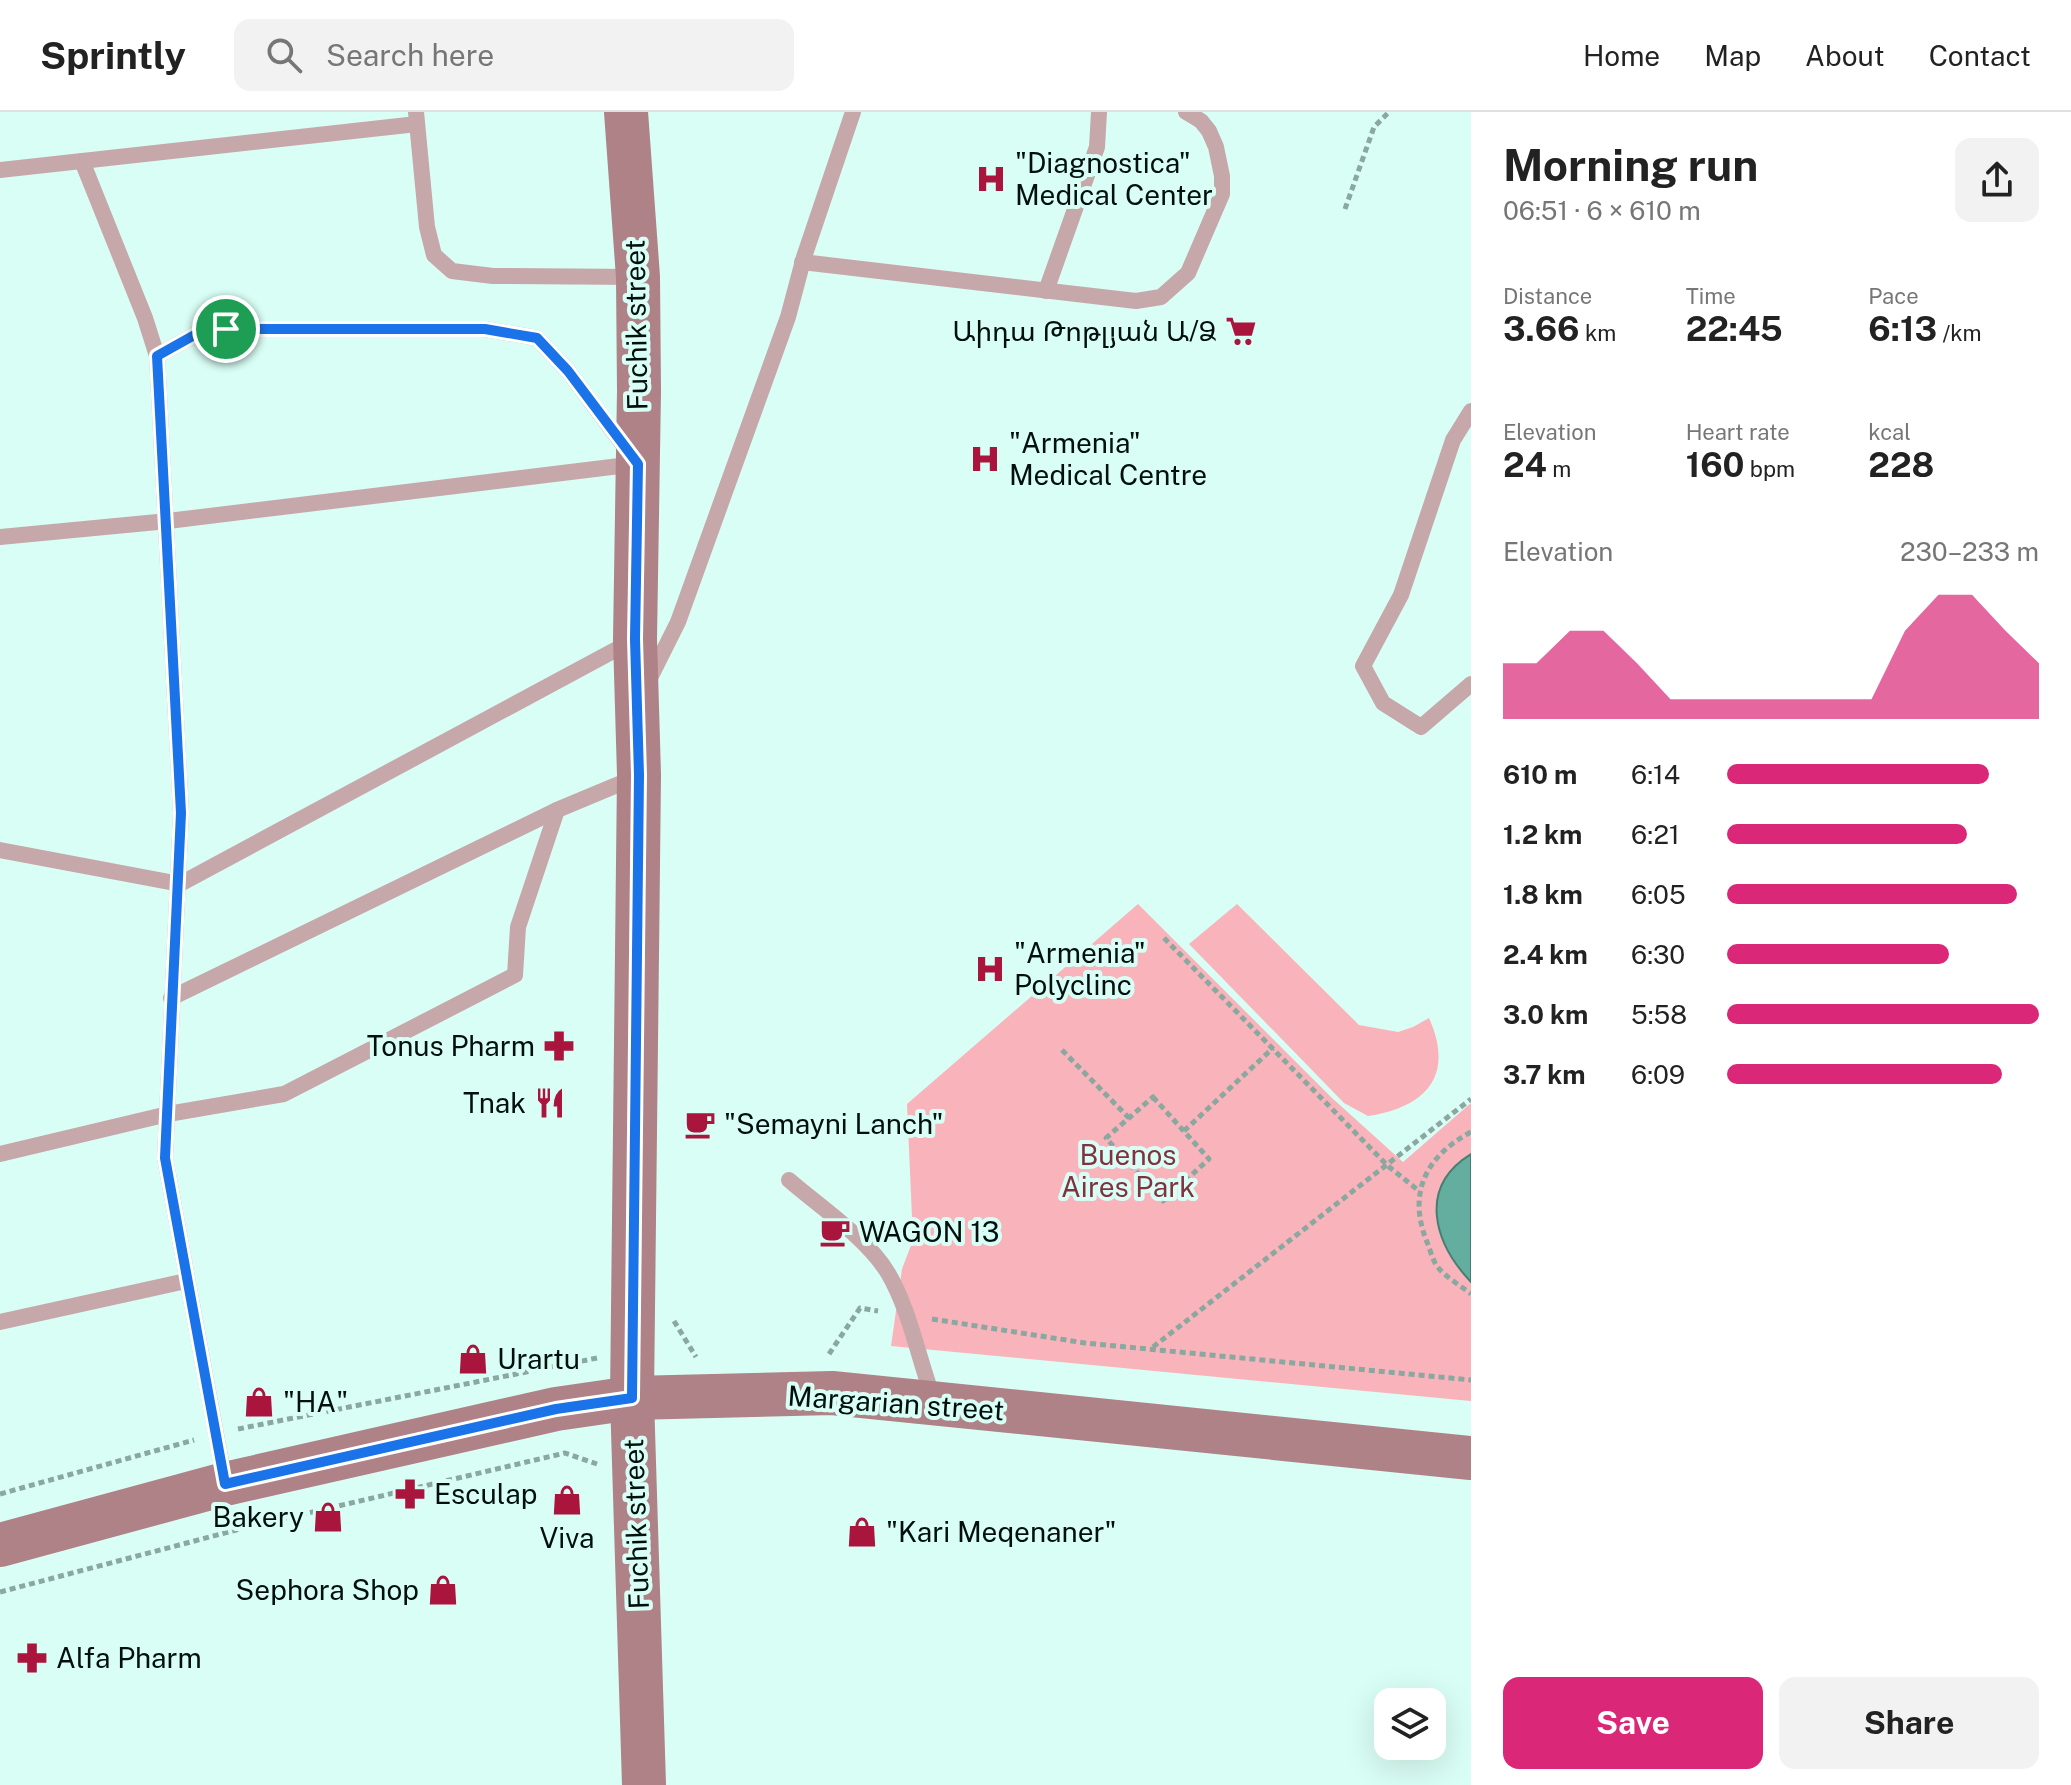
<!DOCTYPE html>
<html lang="en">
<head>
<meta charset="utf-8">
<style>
	:root { --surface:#fff; --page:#f2f2f2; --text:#222; --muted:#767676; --line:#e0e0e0; --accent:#db2777 }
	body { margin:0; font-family:"Public Sans","Noto Sans Armenian",sans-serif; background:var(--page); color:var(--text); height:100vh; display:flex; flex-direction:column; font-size:30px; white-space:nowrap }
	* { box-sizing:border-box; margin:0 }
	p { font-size:26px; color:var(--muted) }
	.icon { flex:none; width:44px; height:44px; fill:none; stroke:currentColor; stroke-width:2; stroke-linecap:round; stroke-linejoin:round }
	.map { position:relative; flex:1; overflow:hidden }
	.side { display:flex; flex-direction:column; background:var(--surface); width:600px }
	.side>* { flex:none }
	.buttons { position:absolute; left:1374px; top:1576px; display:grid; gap:16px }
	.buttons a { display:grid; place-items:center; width:72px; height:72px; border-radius:16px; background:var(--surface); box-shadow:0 8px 32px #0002; font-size:40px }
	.pin { position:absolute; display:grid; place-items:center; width:68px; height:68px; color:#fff; margin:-34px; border:4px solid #fff; border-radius:50%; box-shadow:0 2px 8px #0007 }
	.round { display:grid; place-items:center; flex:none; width:84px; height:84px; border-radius:16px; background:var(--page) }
	.summary { display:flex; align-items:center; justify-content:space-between; height:136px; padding:0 32px }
	h1 { font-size:44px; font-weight:700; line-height:60px }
	.stats { display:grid; grid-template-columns:repeat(3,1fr); gap:12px; height:136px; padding:8px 32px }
	.stats div { display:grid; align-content:center }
	.stats b { font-size:34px; font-weight:700 }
	.stats small { font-size:22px; font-weight:400 }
	.stats p { font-size:22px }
	.chart { height:224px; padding:16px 32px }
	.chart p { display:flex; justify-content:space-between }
	.chart svg { width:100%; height:144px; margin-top:8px; fill:var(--accent); opacity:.7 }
	.button { display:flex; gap:16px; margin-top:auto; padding:16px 32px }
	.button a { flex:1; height:92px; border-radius:16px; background:var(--accent); color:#fff; font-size:32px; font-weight:700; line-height:92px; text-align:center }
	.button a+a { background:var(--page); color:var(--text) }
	ul { padding:0 32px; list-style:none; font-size:26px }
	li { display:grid; grid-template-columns:128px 96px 1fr; align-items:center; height:60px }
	li i { height:20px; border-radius:10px; background:var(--accent) }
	header { display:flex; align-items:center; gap:48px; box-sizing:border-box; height:112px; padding:0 40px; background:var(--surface); border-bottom:2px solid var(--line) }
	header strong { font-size:38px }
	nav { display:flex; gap:44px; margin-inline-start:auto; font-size:28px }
	.search { width:560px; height:72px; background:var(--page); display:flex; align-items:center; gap:20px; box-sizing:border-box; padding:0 28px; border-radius:16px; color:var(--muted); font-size:30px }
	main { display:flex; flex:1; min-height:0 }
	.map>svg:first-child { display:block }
</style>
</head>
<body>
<header>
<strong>Sprintly</strong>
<div class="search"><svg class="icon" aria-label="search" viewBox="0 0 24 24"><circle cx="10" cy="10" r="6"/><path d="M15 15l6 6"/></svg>Search here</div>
<nav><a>Home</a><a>Map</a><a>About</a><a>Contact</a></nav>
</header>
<main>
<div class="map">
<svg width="1471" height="1673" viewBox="0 0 1471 1673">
	<rect width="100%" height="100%" fill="#d9fef5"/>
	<!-- green -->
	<g fill="#f8b4ba">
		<path d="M1138,792L1332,986L1403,1050L1471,991V1289L891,1234L902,1157L913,1128L907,992Z"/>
		<path d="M1237,792L1359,913L1398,920L1413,915L1429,906C1455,964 1426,995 1368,1004L1344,991L1189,832Z"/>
	</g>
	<!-- water -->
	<path fill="#63ae9e" stroke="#467f72" stroke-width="2" d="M1471,1042V1170C1434,1131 1417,1075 1471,1042Z"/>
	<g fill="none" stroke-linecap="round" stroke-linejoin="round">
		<!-- path -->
		<g stroke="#8aa7a0" stroke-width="5" stroke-dasharray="6 4" stroke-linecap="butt">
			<path d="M1345,97L1374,15L1389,0"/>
			<path d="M1164,826L1388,1054L1419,1079"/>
			<path d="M1062,938L1129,1006"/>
			<path d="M1153,985L1209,1047L1163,1089L1106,1026Z"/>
			<path d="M1184,1019L1273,936"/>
			<path d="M1471,1020C1426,1044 1407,1081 1427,1130C1430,1137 1432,1147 1437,1154C1444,1164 1461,1174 1471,1182"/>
			<path d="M932,1207L1085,1231L1471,1268"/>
			<path d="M674,1209L696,1245"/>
			<path d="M1153,1235L1471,987"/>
			<path d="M829,1242L860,1196L878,1199"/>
			<path d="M238,1317L597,1246"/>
			<path d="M0,1382L194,1328"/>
			<path d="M0,1480L240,1417L565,1341L597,1352"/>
		</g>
		<!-- lane -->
		<g stroke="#c6a8aa" stroke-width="16">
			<path d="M416,0L427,115L434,143L452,159L493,164L638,165"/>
			<path d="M82,49L145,206L157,244L181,701L165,1046L225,1371"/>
			<path d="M0,58L417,12"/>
			<path d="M802,150L1136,189L1161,185L1188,161L1222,82V64L1216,35L1209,19L1201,9L1186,0"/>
			<path d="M1046,179L1097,35L1099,0"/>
			<path d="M157,244L198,221L226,217H485L537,226L568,259L627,338"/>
			<path d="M1471,299L1453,328L1401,483L1363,554L1383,591L1421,615L1471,572"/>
			<path d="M0,425L168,409L636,352"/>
			<path d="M648,570L678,510L788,205L804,145L853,0"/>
			<path d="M0,738L180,772L630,530"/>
			<path d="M171,886L557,698L636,665"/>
			<path d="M0,1042L168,1002L284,982L515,863L518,815L557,698"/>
			<path d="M789,1068C820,1095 867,1126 888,1161C908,1195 917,1239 930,1277"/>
			<path d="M0,1210L186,1169"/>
		</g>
		<!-- secondary -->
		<g stroke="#ae8286" stroke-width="44">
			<path d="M626,0L638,165L639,279L635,527L639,663L632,1286L644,1673"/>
			<path d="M0,1433L225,1372L556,1297L632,1286L832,1281L1471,1346"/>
		</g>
	</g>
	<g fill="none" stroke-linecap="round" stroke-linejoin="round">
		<!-- route casing -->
		<g stroke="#fff" stroke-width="16">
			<path id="route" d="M226,217H485L537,226L568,259L638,352L635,527L639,663L632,1286L556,1297L225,1372L165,1046L181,701L157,244L198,221Z"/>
		</g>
		<!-- route -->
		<use href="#route" stroke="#1a73e8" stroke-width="10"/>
	</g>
	<!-- icons -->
	<defs>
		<g id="hospital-bare" transform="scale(2.4)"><path d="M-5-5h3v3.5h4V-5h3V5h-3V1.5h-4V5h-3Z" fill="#aa153e" stroke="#d9fef5" stroke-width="2.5" paint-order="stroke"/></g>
		<g id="supermarket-bare" transform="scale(2.4)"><path d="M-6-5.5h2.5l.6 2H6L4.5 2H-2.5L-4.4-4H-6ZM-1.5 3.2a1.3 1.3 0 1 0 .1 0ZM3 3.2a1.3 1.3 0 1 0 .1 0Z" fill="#aa153e" stroke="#d9fef5" stroke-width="2.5" paint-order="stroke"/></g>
		<g id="pharmacy-bare" transform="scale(2.4)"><path d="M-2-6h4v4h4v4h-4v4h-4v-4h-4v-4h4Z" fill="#aa153e" stroke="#d9fef5" stroke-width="2.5" paint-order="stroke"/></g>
		<g id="restaurant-bare" transform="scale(2.4)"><path d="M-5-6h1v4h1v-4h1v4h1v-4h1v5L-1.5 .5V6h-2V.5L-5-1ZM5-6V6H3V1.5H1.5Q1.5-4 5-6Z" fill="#aa153e" stroke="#d9fef5" stroke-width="2.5" paint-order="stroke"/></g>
		<g id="cafe-bare" transform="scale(2.4)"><path d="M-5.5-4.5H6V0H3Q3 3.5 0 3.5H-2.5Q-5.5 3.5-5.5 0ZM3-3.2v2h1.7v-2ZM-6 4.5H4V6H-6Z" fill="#aa153e" stroke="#d9fef5" stroke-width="2.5" paint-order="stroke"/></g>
		<g id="shop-bare" transform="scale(2.4)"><path d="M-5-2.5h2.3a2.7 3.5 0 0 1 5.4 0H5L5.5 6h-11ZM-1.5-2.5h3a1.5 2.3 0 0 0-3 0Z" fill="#aa153e" stroke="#d9fef5" stroke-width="2.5" paint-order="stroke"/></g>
	</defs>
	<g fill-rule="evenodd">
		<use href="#hospital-bare" x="991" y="67"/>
		<use href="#supermarket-bare" x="1241" y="219"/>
		<use href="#hospital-bare" x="985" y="347"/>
		<use href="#hospital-bare" x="990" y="857"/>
		<use href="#pharmacy-bare" x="559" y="934"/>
		<use href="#restaurant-bare" x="550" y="991"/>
		<use href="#cafe-bare" x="700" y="1012"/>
		<use href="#cafe-bare" x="835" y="1120"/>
		<use href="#shop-bare" x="473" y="1247"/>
		<use href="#shop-bare" x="259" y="1290"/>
		<use href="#pharmacy-bare" x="410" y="1382"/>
		<use href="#shop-bare" x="567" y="1388"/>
		<use href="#shop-bare" x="328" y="1405"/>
		<use href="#shop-bare" x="862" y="1420"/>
		<use href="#shop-bare" x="443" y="1478"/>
		<use href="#pharmacy-bare" x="32" y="1546"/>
	</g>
	<g text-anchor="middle" stroke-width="8" stroke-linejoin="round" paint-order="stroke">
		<!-- poi labels -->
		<g font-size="28" fill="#02100d" stroke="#d9fef5" text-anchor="start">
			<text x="1015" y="61">"Diagnostica"<tspan x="1015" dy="32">Medical Center</tspan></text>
			<text x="1217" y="229" text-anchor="end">Աիդա Թոթլյան Ա/Ձ</text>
			<text x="1009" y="341">"Armenia"<tspan x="1009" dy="32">Medical Centre</tspan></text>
			<text x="1014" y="851">"Armenia"<tspan x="1014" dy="32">Polyclinc</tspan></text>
			<text x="535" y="944" text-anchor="end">Tonus Pharm</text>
			<text x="526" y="1001" text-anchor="end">Tnak</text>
			<text x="724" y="1022">"Semayni Lanch"</text>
			<text x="859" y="1130">WAGON 13</text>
			<text x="497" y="1257">Urartu</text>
			<text x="283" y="1300">"HA"</text>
			<text x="434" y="1392">Esculap</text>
			<text x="304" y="1415" text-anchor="end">Bakery</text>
			<text x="886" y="1430">"Kari Meqenaner"</text>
			<text x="567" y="1436" text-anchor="middle">Viva</text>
			<text x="419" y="1488" text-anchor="end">Sephora Shop</text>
			<text x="56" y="1556">Alfa Pharm</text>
		</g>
		<!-- street labels -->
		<g font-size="28" fill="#02100d" stroke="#d9fef5">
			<text transform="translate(636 213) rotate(-91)" y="10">Fuchik street</text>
			<text transform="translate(896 1291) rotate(4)" y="10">Margarian street</text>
			<text transform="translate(636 1412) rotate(-92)" y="10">Fuchik street</text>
		</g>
		<!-- park labels -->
		<g font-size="28" fill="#82323e" stroke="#d9fef5">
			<text x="1128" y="1053">Buenos<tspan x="1128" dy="32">Aires Park</tspan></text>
		</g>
	</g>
</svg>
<div class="buttons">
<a><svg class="icon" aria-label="layers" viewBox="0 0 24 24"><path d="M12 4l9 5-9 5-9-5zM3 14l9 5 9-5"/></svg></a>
</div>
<div class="pin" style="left:226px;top:217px;background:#1e9e55"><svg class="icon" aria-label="arrive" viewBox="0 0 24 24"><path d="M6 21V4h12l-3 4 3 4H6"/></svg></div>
</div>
<section class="side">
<div class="summary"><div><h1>Morning run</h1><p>06:51 · 6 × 610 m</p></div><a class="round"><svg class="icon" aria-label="share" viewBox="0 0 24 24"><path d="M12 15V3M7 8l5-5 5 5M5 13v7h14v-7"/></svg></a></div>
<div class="stats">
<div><p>Distance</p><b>3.66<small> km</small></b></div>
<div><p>Time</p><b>22:45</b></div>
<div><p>Pace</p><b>6:13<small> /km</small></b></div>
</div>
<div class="stats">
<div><p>Elevation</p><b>24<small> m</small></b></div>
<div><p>Heart rate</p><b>160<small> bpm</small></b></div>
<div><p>kcal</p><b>228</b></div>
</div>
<div class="chart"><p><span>Elevation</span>230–233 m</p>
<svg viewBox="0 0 160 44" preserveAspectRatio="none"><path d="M0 44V27L10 27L20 17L30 17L40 27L50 38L60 38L70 38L80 38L90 38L100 38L110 38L120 17L130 6L140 6L150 17L160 27V44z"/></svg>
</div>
<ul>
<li><b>610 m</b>6:14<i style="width:84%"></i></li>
<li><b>1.2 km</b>6:21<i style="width:77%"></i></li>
<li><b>1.8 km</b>6:05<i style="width:93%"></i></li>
<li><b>2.4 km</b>6:30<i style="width:71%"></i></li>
<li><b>3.0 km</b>5:58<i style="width:100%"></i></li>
<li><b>3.7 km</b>6:09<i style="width:88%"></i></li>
</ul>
<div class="button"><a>Save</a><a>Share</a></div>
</section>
</main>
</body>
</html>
